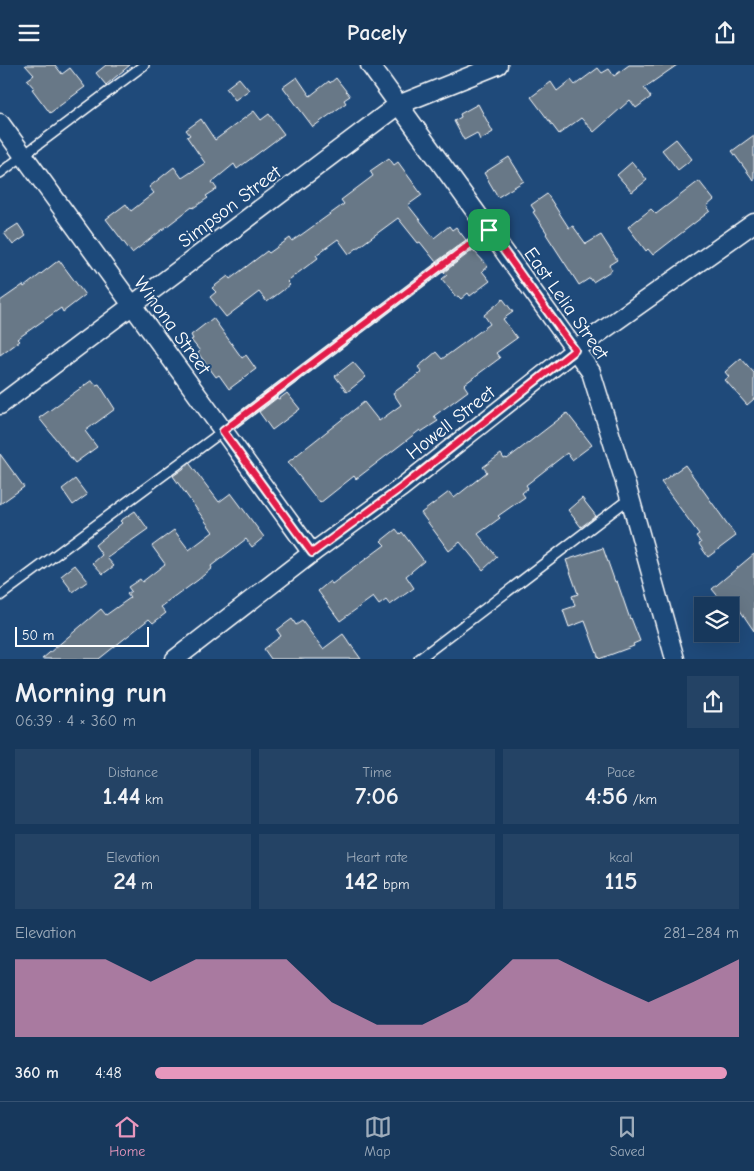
<!DOCTYPE html>
<html lang="en">
<head>
<meta charset="utf-8">
<style>
	:root { --surface:#17385c; --page:#244365; --text:#f1f3f6; --muted:#9eacbb; --line:#365272; --accent:#e797bd }
	body { margin:0; font-family:"Comic Neue",sans-serif; background:var(--page); color:var(--text); height:100vh; display:flex; flex-direction:column; font-size:19px; white-space:nowrap }
	* { box-sizing:border-box; margin:0 }
	p { font-size:16px; color:var(--muted) }
	.icon { flex:none; width:28px; height:28px; fill:none; stroke:currentColor; stroke-width:2; stroke-linecap:round; stroke-linejoin:round }
	.map { position:relative; height:594px; overflow:hidden }
	.side { display:flex; flex-direction:column; background:var(--surface); flex:1 }
	.side>* { flex:none }
	.fabs { position:absolute; left:694px; top:532px; display:grid; gap:10px }
	.fabs a { display:grid; place-items:center; width:45px; height:45px; border-radius:0px; background:var(--surface); box-shadow:0 5px 20px #0002,0 0 0 1px var(--line); font-size:25px }
	.scale { position:absolute; left:15px; bottom:12px; width:134px; box-sizing:border-box; padding-left:5px; border:2px solid #fff; border-top:0; font-size:14px; line-height:18px; white-space:nowrap; color:#fff; -webkit-text-stroke:4px #1f4a7a; paint-order:stroke }
	.pin { position:absolute; display:grid; place-items:center; width:42px; height:42px; color:#fff; margin:-21px; border-radius:10px; box-shadow:0 2px 8px #0006 }
	.round { display:grid; place-items:center; flex:none; width:52px; height:52px; border-radius:0px; background:var(--page) }
	.overview { display:flex; align-items:center; justify-content:space-between; height:85px; padding:0 15px }
	h1 { font-size:28px; font-weight:800; line-height:38px }
	.stats { display:grid; grid-template-columns:repeat(3,1fr); gap:8px; height:85px; padding:5px 15px }
	.stats div { display:grid; align-content:center; border-radius:0px; background:var(--page); text-align:center }
	.stats b { font-size:25px; font-weight:800 }
	.stats small { font-size:14px; font-weight:400 }
	.stats p { font-size:14px }
	.chart { height:140px; padding:10px 15px }
	.chart p { display:flex; justify-content:space-between }
	.chart svg { width:100%; height:90px; margin-top:5px; fill:var(--accent); opacity:.7 }
	ul { padding:0 15px; list-style:none; font-size:16px }
	li { display:grid; grid-template-columns:80px 60px 1fr; align-items:center; height:38px }
	li i { height:12px; border-radius:6px; background:var(--accent) }
	header { display:flex; justify-content:space-between; align-items:center; height:65px; padding:0 15px; background:var(--surface); font-size:22px; font-weight:800 }
	.dock { display:flex; justify-content:space-around; align-items:center; height:70px; border-top:1px solid var(--line); background:var(--surface); font-size:14px; color:var(--muted) }
	.dock a { display:grid; justify-items:center; gap:2px }
	.dock .active { color:var(--accent) }
	.map>svg:first-child { display:block }
</style>
</head>
<body>
<header><svg class="icon" aria-label="menu" viewBox="0 0 24 24"><path d="M4 6h16M4 12h16M4 18h16"/></svg>Pacely<svg class="icon" aria-label="share" viewBox="0 0 24 24"><path d="M12 15V3M7 8l5-5 5 5M5 13v7h14v-7"/></svg></header>
<div class="map">
<svg width="754" height="594" viewBox="0 0 754 594">
	<rect width="100%" height="100%" fill="#1f4a7a"/>
	<filter id="ink" filterUnits="userSpaceOnUse"><feTurbulence type="fractalNoise" baseFrequency=".02" numOctaves="2"/><feDisplacementMap in="SourceGraphic" scale="10" xChannelSelector="R" yChannelSelector="G"/><feConvolveMatrix kernelMatrix="1 2 1 2 8 2 1 2 1" color-interpolation-filters="sRGB"/></filter>
	<g filter="url(#ink)">
		<!-- building -->
		<g fill="#677887" stroke="#fff">
			<path d="M25,0H55L62,9L70,3L85,22L50,48L32,24L34,23L27,15L34,10Z"/>
			<path d="M106,0H130L106,20L96,8Z"/>
			<path d="M629,0H677L644,23L651,32L636,43L630,35L594,67L581,53L559,69L531,32L551,17L557,26L571,15L575,20L598,3L602,8L609,4L614,11Z"/>
			<path d="M297,12L310,31L329,16L330,18L336,13L350,31L344,35L346,38L313,62L283,22Z"/>
			<path d="M239,13L249,25L235,35L226,23Z"/>
			<path d="M478,39L493,67L480,75L477,68L464,75L454,56L461,52L460,49Z"/>
			<path d="M254,46L261,55L269,49L284,69L237,104L234,99L212,117L217,124L206,131L208,133L193,143L192,142L132,188L106,154L126,139L131,146L154,128L149,122L174,102L182,113L205,98L187,72L190,70L186,65L201,54L215,75Z"/>
			<path d="M754,70V116L732,86Z"/>
			<path d="M676,74L692,94L678,105L662,85Z"/>
			<path d="M509,92L524,116L498,132L484,108Z"/>
			<path d="M389,93L394,100L398,97L422,130L408,140L434,173L449,161L452,165L456,162L466,175L436,197L420,177L418,178L398,153L349,189L338,174L316,190L318,193L290,214L287,217L290,220L267,237L259,227L226,252L210,232L216,227L212,223L228,211L230,214L267,186L269,188L290,173L292,176L301,170L344,139L341,135L373,111L370,106Z"/>
			<path d="M632,97L647,115L632,127L617,110Z"/>
			<path d="M699,116L714,135L707,141L710,146L653,190L648,184L646,186L628,162L651,144L656,149Z"/>
			<path d="M547,129L569,163L573,161L586,179L601,170L617,195L609,200L612,205L593,217L590,213L579,220L546,169L547,168L533,147L535,146L531,140Z"/>
			<path d="M18,159L26,171L13,180L4,168Z"/>
			<path d="M473,185L488,201L482,206L490,216L470,231L468,228L461,234L458,231L456,232L442,214L447,210L444,207Z"/>
			<path d="M59,195L85,230L63,247L61,243L17,274L19,276L0,290V236L23,220L24,222Z"/>
			<path d="M503,234L513,247L503,254L517,273L496,288L500,293L466,318L464,320L468,326L434,351L438,356L421,367L420,365L356,414L354,411L320,438L288,397L364,337L379,356L401,340L393,328L422,307L418,302L436,287L442,294L490,259L484,250Z"/>
			<path d="M213,253L242,293L246,290L256,304L229,324L219,310L216,312L198,288L200,286L191,275L193,274L191,270Z"/>
			<path d="M741,293L754,308V334L747,340L725,315L729,312L725,307Z"/>
			<path d="M353,297L366,312L347,327L335,311Z"/>
			<path d="M92,315L96,320L99,319L115,344L85,366L97,382L75,398L39,353Z"/>
			<path d="M287,328L300,344L272,365L259,347L277,333L279,334Z"/>
			<path d="M567,348L592,380L572,395L567,388L526,420L528,423L522,428L525,432L498,451L500,453L478,469L497,492L483,505L460,477L449,486L421,448L449,427L454,433L487,407L483,402L501,389L504,394L506,393L507,394Z"/>
			<path d="M0,389L24,422L0,439Z"/>
			<path d="M190,399L219,437L231,428L264,472L252,482L246,474L211,501L212,503L198,515L161,542L166,548L153,558L149,554L99,594H42L101,544L106,550L130,533L127,529L131,526L128,522L140,514L142,517L165,499L152,481L174,465L189,485L213,467L173,411Z"/>
			<path d="M685,400L736,471L708,492L699,479L701,478L696,471L699,469L661,417Z"/>
			<path d="M75,414L87,430L73,440L62,424Z"/>
			<path d="M582,433L596,451L581,462L568,445Z"/>
			<path d="M135,446L148,464L107,493L114,501L103,509L93,498L102,490L95,480L122,458L120,456Z"/>
			<path d="M396,464L400,469L402,467L424,496L406,511L414,523L390,540L386,535L379,540L373,532L340,556L318,526L330,516L332,519L385,480L381,476Z"/>
			<path d="M603,483L615,517L617,516L630,554L631,553L640,576L633,579L634,581L599,594L585,556L569,562L563,545L575,541L572,531L578,529L566,495Z"/>
			<path d="M754,489V566L733,535L726,541L712,524Z"/>
			<path d="M75,500L88,516L73,527L61,511Z"/>
			<path d="M292,554L296,560L302,556L323,584L343,569L361,594H271L264,584L281,571L277,565Z"/>
		</g>
		<g fill="none" stroke-linecap="round" stroke-linejoin="round">
			<!-- lane casing -->
			<g stroke="#fff" stroke-width="12">
				<g id="lane">
					<path d="M0,108L144,0"/>
					<path d="M0,531L223,366L489,165"/>
					<path d="M419,594L630,433"/>
				</g>
			</g>
			<!-- street casing -->
			<g stroke="#fff" stroke-width="21">
				<g id="street">
					<path d="M370,0L591,307L630,433L675,594"/>
					<path d="M0,58L312,488"/>
					<path d="M0,340L398,40L498,0"/>
					<path d="M175,594L312,488L402,422L575,285L754,158"/>
				</g>
			</g>
			<!-- lane -->
			<use href="#lane" stroke="#1f4a7a" stroke-width="9"/>
			<!-- street -->
			<use href="#street" stroke="#1f4a7a" stroke-width="18"/>
		</g>
	</g>
	<g fill="none" stroke-linecap="round" stroke-linejoin="round" filter="url(#ink)">
		<!-- route casing -->
		<g stroke="#fff" stroke-width="10">
			<path id="route" d="M489,165L575,285L402,422L312,488L223,366Z"/>
		</g>
		<!-- route -->
		<use href="#route" stroke="#e11d48" stroke-width="6"/>
	</g>
	<g text-anchor="middle" stroke-width="4" stroke-linejoin="round" paint-order="stroke">
		<!-- street labels -->
		<g font-size="19" fill="#fff" stroke="#1f4a7a">
			<text transform="translate(229 141) rotate(-37)" y="7">Simpson Street</text>
			<text transform="translate(567 238) rotate(55)" y="7">East Lelia Street</text>
			<text transform="translate(173 260) rotate(54)" y="7">Winona Street</text>
			<text transform="translate(450 357) rotate(-38)" y="7">Howell Street</text>
		</g>
	</g>
</svg>
<div class="fabs">
<a><svg class="icon" aria-label="layers" viewBox="0 0 24 24"><path d="M12 4l9 5-9 5-9-5zM3 14l9 5 9-5"/></svg></a>
</div>
<div class="scale">50 m</div>
<div class="pin" style="left:489px;top:165px;background:#1e9e55"><svg class="icon" aria-label="arrive" viewBox="0 0 24 24"><path d="M6 21V4h12l-3 4 3 4H6"/></svg></div>
</div>
<section class="side">
<div class="overview"><div><h1>Morning run</h1><p>06:39 · 4 × 360 m</p></div><a class="round"><svg class="icon" aria-label="share" viewBox="0 0 24 24"><path d="M12 15V3M7 8l5-5 5 5M5 13v7h14v-7"/></svg></a></div>
<div class="stats">
<div><p>Distance</p><b>1.44<small> km</small></b></div>
<div><p>Time</p><b>7:06</b></div>
<div><p>Pace</p><b>4:56<small> /km</small></b></div>
</div>
<div class="stats">
<div><p>Elevation</p><b>24<small> m</small></b></div>
<div><p>Heart rate</p><b>142<small> bpm</small></b></div>
<div><p>kcal</p><b>115</b></div>
</div>
<div class="chart"><p><span>Elevation</span>281–284 m</p>
<svg viewBox="0 0 160 44" preserveAspectRatio="none"><path d="M0 44V6L10 6L20 6L30 17L40 6L50 6L60 6L70 27L80 38L90 38L100 27L110 6L120 6L130 17L140 27L150 17L160 6V44z"/></svg>
</div>
<ul>
<li><b>360 m</b>4:48<i style="width:98%"></i></li>
</ul>
</section>
<nav class="dock">
<a class="active"><svg class="icon" aria-label="home" viewBox="0 0 24 24"><path d="M3 11l9-7 9 7M6 9v11h12V9"/></svg>Home</a>
<a><svg class="icon" aria-label="map" viewBox="0 0 24 24"><path d="M3 6l6-2 6 2 6-2v14l-6 2-6-2-6 2zM9 4v14M15 6v14"/></svg>Map</a>
<a><svg class="icon" aria-label="saved" viewBox="0 0 24 24"><path d="M7 4h10v16l-5-4-5 4z"/></svg>Saved</a>
</nav>
</body>
</html>
